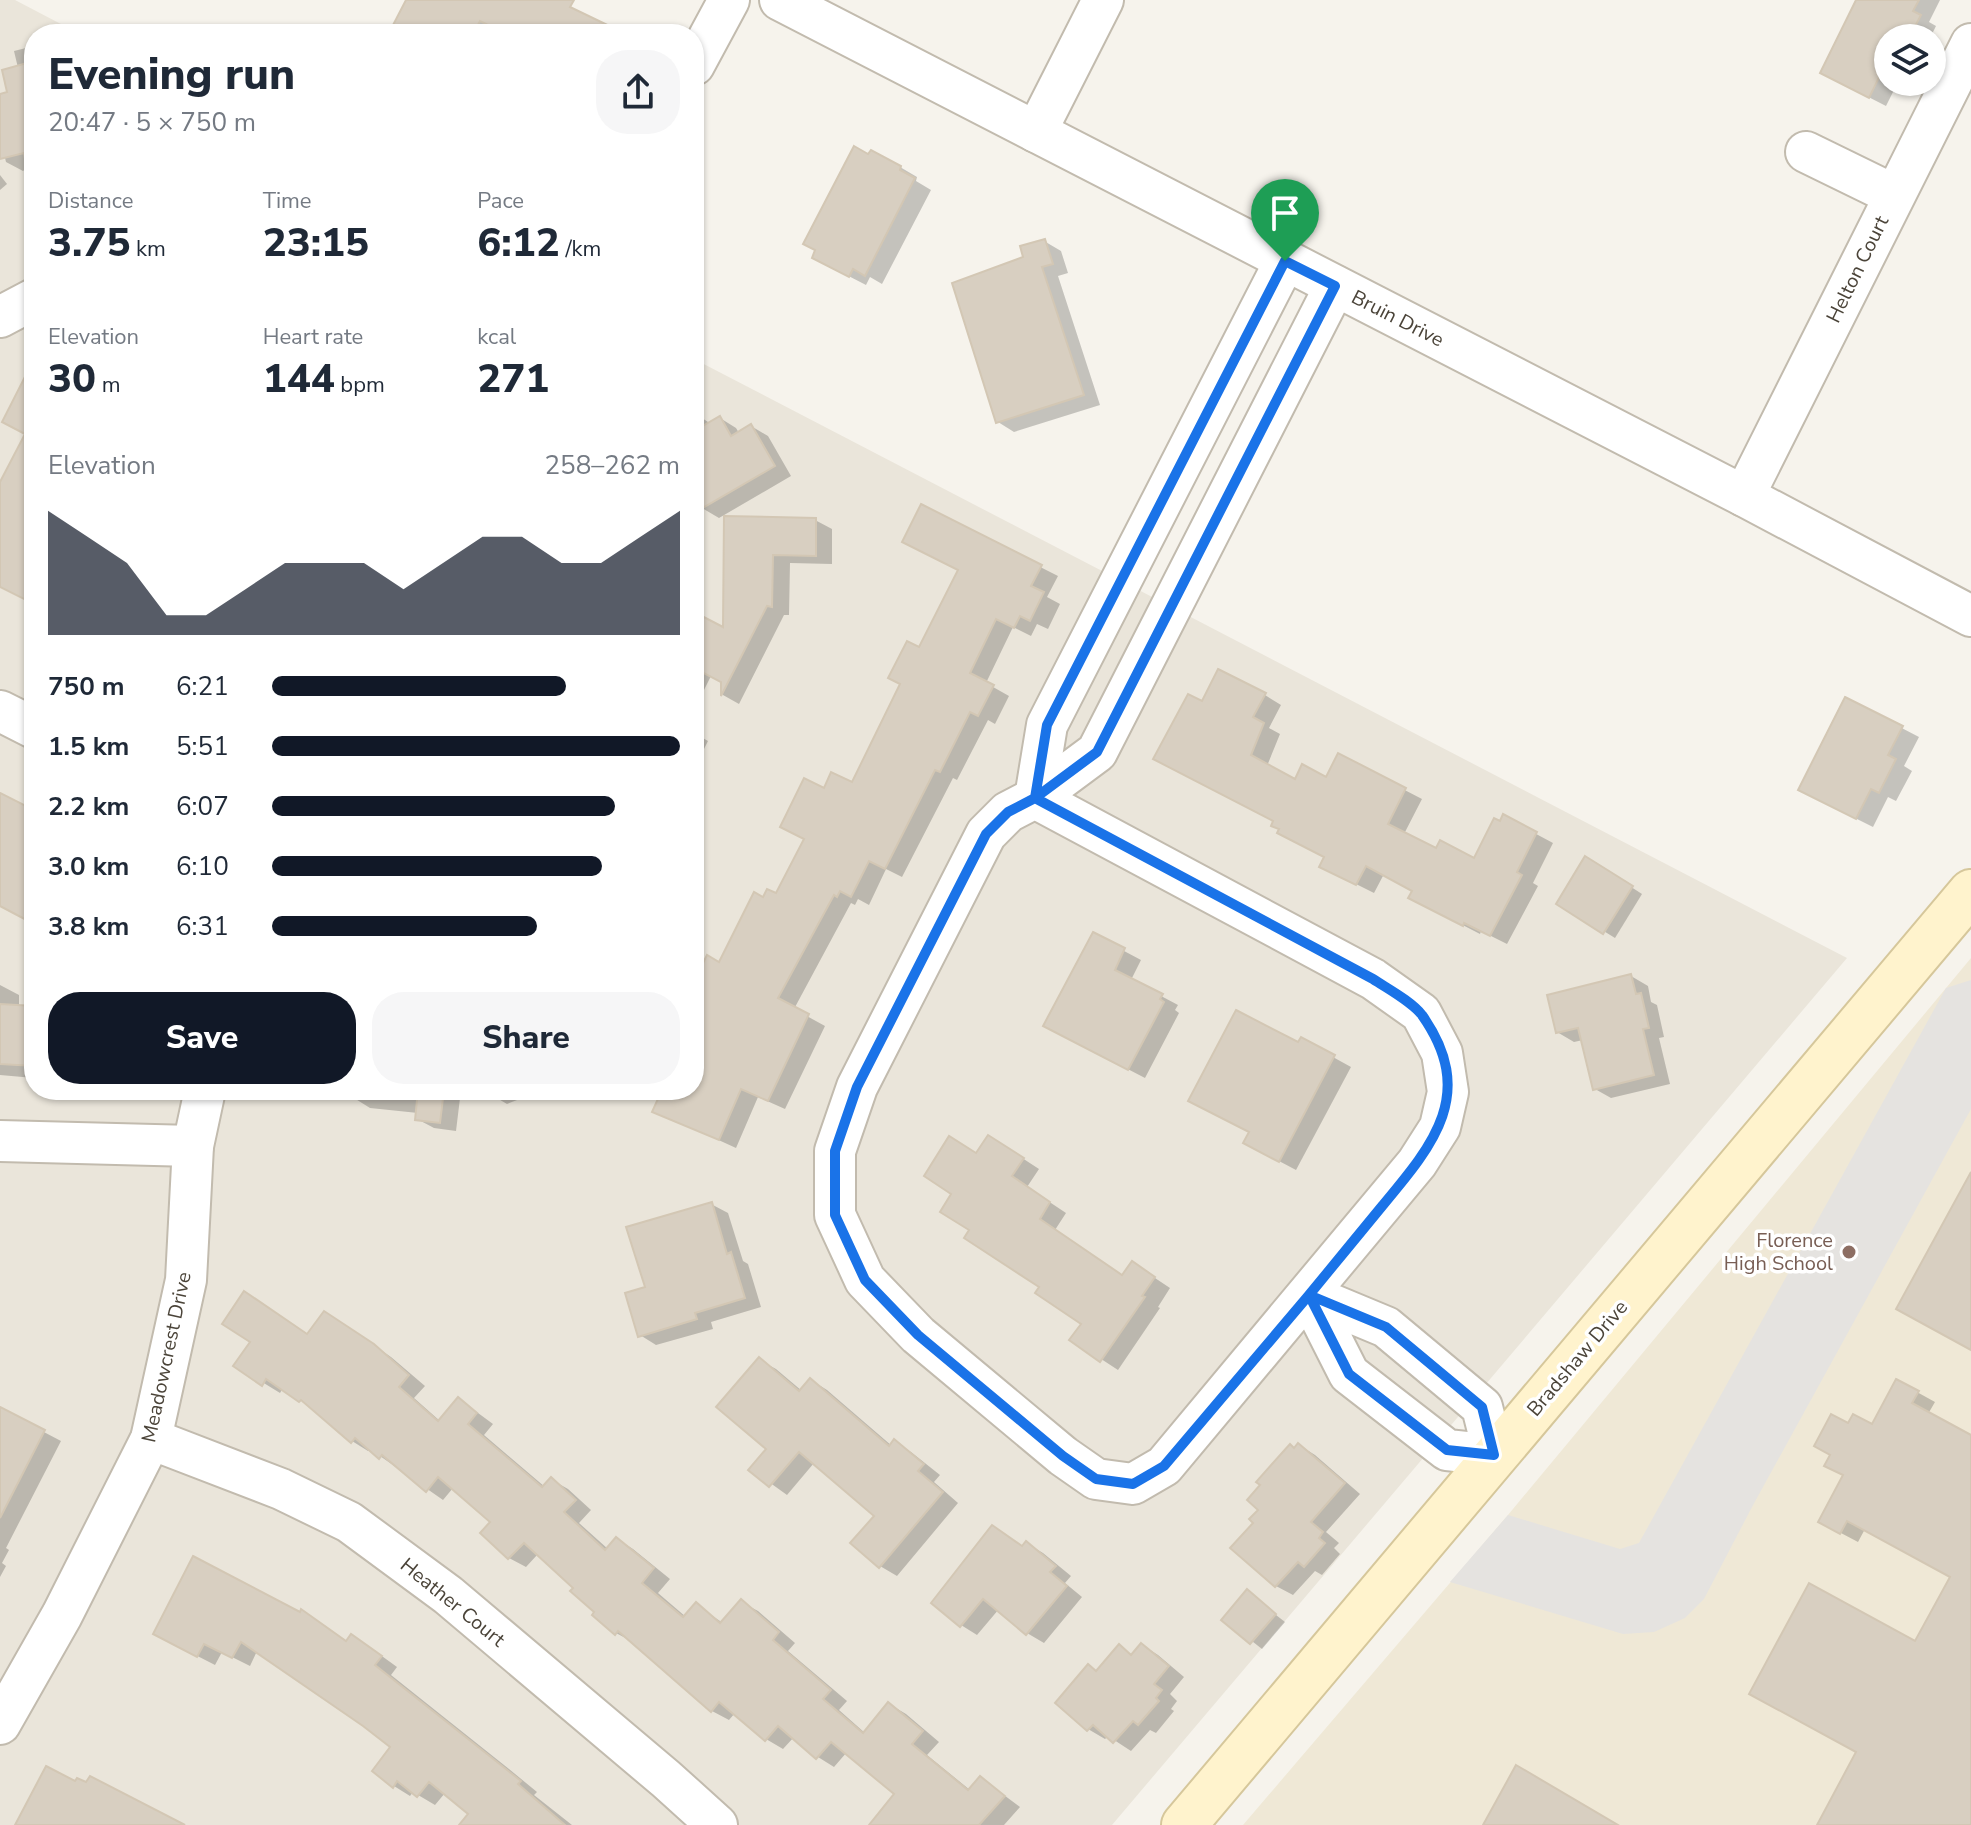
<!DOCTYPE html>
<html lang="en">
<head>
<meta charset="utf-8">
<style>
	:root { --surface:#fff; --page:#f6f6f7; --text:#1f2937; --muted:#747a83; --accent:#111827 }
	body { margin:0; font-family:"Nunito Sans",sans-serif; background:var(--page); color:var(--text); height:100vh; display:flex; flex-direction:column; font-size:30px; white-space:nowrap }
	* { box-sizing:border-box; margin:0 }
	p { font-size:26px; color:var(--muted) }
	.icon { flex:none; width:44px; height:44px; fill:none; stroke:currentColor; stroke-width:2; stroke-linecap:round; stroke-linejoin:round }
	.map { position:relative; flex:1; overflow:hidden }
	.drawer { position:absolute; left:24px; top:24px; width:680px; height:1076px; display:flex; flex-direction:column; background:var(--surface); border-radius:32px; box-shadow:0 2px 6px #0004 }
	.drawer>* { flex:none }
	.fabs { position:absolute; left:1874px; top:24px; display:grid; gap:16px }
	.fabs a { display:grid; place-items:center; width:72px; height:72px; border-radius:50%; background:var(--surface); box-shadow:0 2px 6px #0004; font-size:40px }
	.pin { position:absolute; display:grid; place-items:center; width:68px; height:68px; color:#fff; margin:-82px -34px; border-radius:50% 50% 50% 0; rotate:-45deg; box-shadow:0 0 8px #0007 }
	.pin .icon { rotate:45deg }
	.round { display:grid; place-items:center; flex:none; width:84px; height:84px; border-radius:32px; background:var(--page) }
	.summary { display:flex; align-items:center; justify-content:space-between; height:136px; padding:0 24px }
	h1 { font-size:44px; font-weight:800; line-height:60px }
	.metrics { display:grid; grid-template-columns:repeat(3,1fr); gap:12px; height:136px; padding:8px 24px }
	.metrics div { display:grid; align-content:center }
	.metrics b { font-size:40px; font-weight:800 }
	.metrics small { font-size:22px; font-weight:400 }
	.metrics p { font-size:22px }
	.chart { height:224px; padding:16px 24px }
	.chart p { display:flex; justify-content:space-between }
	.chart svg { width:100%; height:144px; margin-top:8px; fill:var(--accent); opacity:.7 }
	.primary-button { display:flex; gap:16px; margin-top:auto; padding:16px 24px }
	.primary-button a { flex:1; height:92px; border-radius:32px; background:var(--accent); color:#fff; font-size:32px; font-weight:800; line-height:92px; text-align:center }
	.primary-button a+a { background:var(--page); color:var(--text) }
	ul { padding:0 24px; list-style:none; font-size:26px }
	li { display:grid; grid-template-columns:128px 96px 1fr; align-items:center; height:60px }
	li i { height:20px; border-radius:10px; background:var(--accent) }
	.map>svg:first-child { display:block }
</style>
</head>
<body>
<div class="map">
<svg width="1971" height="1825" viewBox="0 0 1971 1825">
	<rect width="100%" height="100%" fill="#f6f3ec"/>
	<!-- residential -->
	<path fill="#eae5da" d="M0,0H15L80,34H34V1090H694V359L1847,958L1112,1825H0Z"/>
	<!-- education -->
	<path fill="#efe8d6" d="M1971,958V1825H1243L1508,1515Z"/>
	<!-- parking -->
	<path fill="#e5e3e0" d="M1971,980V1109L1752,1507L1704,1599L1685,1618L1654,1632L1623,1634L1450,1582L1508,1515L1620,1549L1639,1543L1946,988Z"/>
	<!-- shadow -->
	<g fill="#0003">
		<path d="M408,0H551L610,34H508L497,29L494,34H408Z"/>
		<path d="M1859,0H1940L1929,22L1936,26L1930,38H1888V82H1898L1886,106L1839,82Z"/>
		<path d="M34,46V162L23,171L6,162L0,137V96L10,93L18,68L14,51Z"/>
		<path d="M869,156L900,167L917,177L916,181L931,190L882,284L870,277L866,285L831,267Z"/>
		<path d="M0,175L7,184L0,190Z"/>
		<path d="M1044,241L1061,251L1068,273L1058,276L1100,405L1014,432L998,422L1026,259Z"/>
		<path d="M702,418L711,424L720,418L736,428L739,433L751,426L768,436L791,476L719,518L702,508L694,494V423Z"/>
		<path d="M922,507L1058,576L1047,597L1060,604L1048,629L1037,624L1031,636L1013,627L986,683L1009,696L995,724L988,720L957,780L953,778L902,877L886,869L869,905L858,899L855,905L851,903L794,1009L825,1026L785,1109L758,1097L736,1148L655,1111L664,1090H694V986L720,964L763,900L777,896L806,839L825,790L853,784L960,570Z"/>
		<path d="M726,518L815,520L832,529V564L790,563L789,615H784L739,704L723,695V682L711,676L694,710V615L725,630Z"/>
		<path d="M1265,695L1281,705L1269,728L1280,734L1267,766L1296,781L1327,779L1339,756L1422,799L1404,834L1437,851L1475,861L1504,817L1553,843L1533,883L1538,886L1507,944L1481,931L1480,934L1428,907L1414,890L1384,874L1374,893L1338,875L1326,857L1281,829L1202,704Z"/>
		<path d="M1846,699L1919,737L1904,766L1912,771L1896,801L1888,797L1873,827L1817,799Z"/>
		<path d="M694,733L708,741L694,769Z"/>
		<path d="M1597,865L1642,894L1615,938L1558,903Z"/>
		<path d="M1094,935L1141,960L1131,980L1178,1005L1175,1010L1179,1013L1145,1078L1062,1035Z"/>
		<path d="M1631,976L1648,986L1651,1002L1657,1005L1664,1037L1659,1038L1670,1084L1611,1098L1595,1089L1583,1040L1574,1042L1557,1032Z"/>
		<path d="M0,985L19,995V1005L34,1006V1078L0,1075Z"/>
		<path d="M1302,1040L1351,1067L1296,1170L1262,1152Z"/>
		<path d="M355,1090H461L456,1131L434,1128L417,1119L418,1113L370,1108L354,1098Z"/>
		<path d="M489,1090H543L507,1104L490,1094Z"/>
		<path d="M1005,1147L1039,1169L1027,1187L1066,1213L1055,1230L1124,1277L1149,1274L1170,1288L1158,1307L1160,1308L1118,1370L1072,1340L1084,1323L972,1230L977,1155Z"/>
		<path d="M711,1204L728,1213L743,1261L748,1264L761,1307L711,1322L713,1329L656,1345L640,1335L647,1289Z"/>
		<path d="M341,1323L391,1357L425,1386L414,1398L440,1421L459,1399L493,1424L484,1435L545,1487L552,1480L568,1489L591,1510L579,1523L608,1549L617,1539L633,1549L670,1579L658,1593L686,1617L696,1605L723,1623L741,1602L758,1611L795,1643L788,1651L847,1701L839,1710L865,1733L889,1704L906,1714L939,1742L927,1755L970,1790L981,1778L1020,1807L1004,1825H874L897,1794L847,1752L834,1767L818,1757L794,1737L783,1749L766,1739L735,1713L729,1720L712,1711L633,1642L616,1633L576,1588L538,1554L526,1567L509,1558L493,1522L453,1488L443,1500L370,1449L368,1451L352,1441L315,1409L283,1388L280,1393L236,1366Z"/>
		<path d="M759,1360L776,1369L802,1391L811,1380L827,1390L892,1446L895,1442L911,1452L940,1475L934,1482L958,1503L897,1576L880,1566L877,1516L814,1463L787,1495L751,1469L768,1448Z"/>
		<path d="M1897,1381L1935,1402L1928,1414L1971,1437V1825H1819L1953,1576L1865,1529L1858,1542L1820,1522L1845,1475L1849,1425L1873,1427Z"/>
		<path d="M0,1409L61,1441L6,1548L9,1550L2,1563L6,1566L0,1577Z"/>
		<path d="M1299,1445L1315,1455L1360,1494L1326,1532L1339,1543L1334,1548L1340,1554L1322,1575L1315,1571L1293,1595L1276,1586L1233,1548L1256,1523L1260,1510Z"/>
		<path d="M993,1527L1023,1547L1026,1543L1043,1553L1071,1576L1065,1583L1082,1597L1044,1643L1027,1633L999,1609L977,1635L961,1625Z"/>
		<path d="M1247,1592L1285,1622L1262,1649L1224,1619Z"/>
		<path d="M318,1622L348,1642L368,1646L397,1667L391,1675L509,1769L537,1792L534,1795L572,1825H462L471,1814L445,1793L435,1805L413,1792L410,1796L394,1786L393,1747L257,1651L250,1666L222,1652L215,1665L172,1643Z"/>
		<path d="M1142,1645L1158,1655L1184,1677L1170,1694L1177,1701L1171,1709L1174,1711L1156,1733L1150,1730L1131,1751L1108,1736L1105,1739L1088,1729L1089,1667L1098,1672L1119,1647L1133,1655Z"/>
	</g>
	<!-- building -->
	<g fill="#d8cfc1" stroke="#d3c7b4" stroke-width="2">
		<path d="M406,0H574L570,7L626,34H507L480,21L473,34H406L392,27Z"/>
		<path d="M1856,0H1919L1913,11L1921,15L1909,38H1888V59L1869,98L1820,73Z"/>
		<path d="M34,61V158L25,159L24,153L0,159V94L7,92L2,70Z"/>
		<path d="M854,146L868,154L871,150L901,166L900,170L915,178L865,276L853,269L849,277L812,258L815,250L803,244Z"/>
		<path d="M1045,239L1053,264L1042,267L1084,395L996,423L952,283L1023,257L1020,246Z"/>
		<path d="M34,359V604L0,587V482L25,434L2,422Z"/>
		<path d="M720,416L731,436L751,424L775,466L694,513V431Z"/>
		<path d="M921,504L1042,565L1031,586L1044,592L1030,621L1020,616L1014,628L996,619L970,673L994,685L978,716L970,712L940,772L935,770L885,869L869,861L851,897L840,891L837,897L834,895L778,998L809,1014L768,1101L741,1089L719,1140L652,1112L662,1090H694V982L707,955L719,962L754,892L763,897L767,889L776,893L804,839L780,827L804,778L824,788L831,772L852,782L900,684L888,678L907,641L919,647L958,570L902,542Z"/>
		<path d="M724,516L816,518V556L773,555L772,607L767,606L721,696V682L694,668V612L723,627Z"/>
		<path d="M1218,669L1266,693L1253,717L1264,723L1251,755L1295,779L1302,764L1326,777L1338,753L1406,788L1388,824L1436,848L1440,840L1474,858L1494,818L1500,821L1503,814L1537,832L1517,872L1522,875L1490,936L1464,923L1463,926L1408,898L1412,891L1366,866L1356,885L1319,867L1324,857L1277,833L1279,829L1271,826L1273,821L1153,759L1188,694L1202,701Z"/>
		<path d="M1845,697L1903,726L1888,755L1896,759L1879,793L1871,789L1856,819L1798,790Z"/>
		<path d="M0,793L34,810V924L0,906Z"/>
		<path d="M1585,856L1633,886L1603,934L1556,904Z"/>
		<path d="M1093,932L1125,948L1115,970L1163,994L1160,999L1164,1002L1128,1070L1043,1026Z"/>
		<path d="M1631,974L1636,994L1641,993L1649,1028L1643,1029L1654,1075L1593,1090L1578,1028L1556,1033L1547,995Z"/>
		<path d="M0,1004L34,1006V1066L0,1064Z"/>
		<path d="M1236,1010L1298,1042L1301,1037L1335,1055L1279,1162L1243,1143L1249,1132L1188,1101Z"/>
		<path d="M418,1090H444L440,1123L415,1120Z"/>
		<path d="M988,1135L1024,1158L1012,1176L1050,1202L1040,1219L1122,1275L1132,1261L1155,1277L1142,1296L1145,1297L1100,1362L1069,1340L1081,1324L1035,1293L1039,1287L964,1238L969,1230L940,1212L951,1194L924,1176L949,1136L976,1153Z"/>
		<path d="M1971,1172V1350L1896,1309Z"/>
		<path d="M712,1202L727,1254L731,1252L745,1298L695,1313L697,1319L638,1337L625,1293L645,1287L626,1227Z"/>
		<path d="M244,1291L307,1334L324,1311L374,1344L409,1375L399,1387L438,1421L458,1397L477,1413L468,1424L542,1487L551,1477L576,1500L564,1512L605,1550L616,1537L654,1568L642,1583L683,1617L696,1602L720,1623L741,1599L779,1632L773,1640L831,1690L823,1699L863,1733L888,1702L923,1731L912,1744L968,1790L980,1776L1005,1796L979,1825H869L894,1794L831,1742L816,1759L778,1726L765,1741L719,1702L711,1712L618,1631L615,1635L592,1615L594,1612L570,1591L573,1588L524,1543L508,1559L480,1533L490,1522L438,1477L426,1492L382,1455L379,1459L355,1438L351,1443L301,1400L299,1402L266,1379L262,1386L233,1366L250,1342L222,1324Z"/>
		<path d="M759,1357L799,1391L810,1378L889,1446L894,1439L924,1464L918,1471L943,1492L879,1568L850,1543L874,1516L799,1452L769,1487L748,1470L766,1449L716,1407Z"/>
		<path d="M1896,1379L1919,1391L1912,1403L1971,1435V1825H1817L1856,1752L1749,1694L1809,1583L1915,1641L1950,1577L1847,1521L1840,1534L1818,1522L1843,1475L1824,1466L1830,1455L1814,1446L1831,1414L1848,1423L1853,1414L1872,1424Z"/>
		<path d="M0,1407L45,1430L0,1518Z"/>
		<path d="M1298,1443L1345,1483L1311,1522L1323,1532L1319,1538L1325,1543L1304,1567L1298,1562L1275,1587L1230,1548L1253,1523L1249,1519L1258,1510L1247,1500L1260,1485L1256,1482L1290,1444L1294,1448Z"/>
		<path d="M992,1525L1022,1546L1026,1541L1056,1566L1050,1572L1067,1586L1026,1635L983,1599L960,1627L931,1603Z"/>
		<path d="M193,1556L300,1612L301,1609L346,1641L351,1634L382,1656L375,1665L521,1781L518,1784L565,1825H459L468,1814L429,1782L417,1797L397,1781L393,1788L372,1771L390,1747L363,1726L241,1642L232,1658L204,1644L197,1657L153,1634Z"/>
		<path d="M1247,1589L1276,1614L1250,1644L1221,1620Z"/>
		<path d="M1141,1643L1169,1666L1154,1684L1162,1690L1156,1698L1159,1701L1138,1725L1133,1721L1113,1743L1093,1725L1087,1731L1055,1703L1088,1664L1096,1671L1119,1644L1131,1655Z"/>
		<path d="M1516,1765L1618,1825H1483Z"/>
		<path d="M46,1766L75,1781L77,1778L86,1782L90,1776L185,1825H15Z"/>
	</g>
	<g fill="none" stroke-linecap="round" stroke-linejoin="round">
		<!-- street casing -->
		<g stroke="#c2bbae" stroke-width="44">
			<g id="street">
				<path d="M780,0L1744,496L1971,616"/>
				<path d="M694,65L729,0"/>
				<path d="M1036,132L1103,0"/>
				<path d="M1806,152L1894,195"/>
				<path d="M0,317L34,299"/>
				<path d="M1744,496L1971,44"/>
				<path d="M0,711L34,728"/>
				<path d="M1035,798L1373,979L1421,1013L1442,1053L1448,1092L1440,1127L1417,1163L1164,1466L1133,1484L1096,1479L1063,1456L918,1335L865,1280L835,1215V1151L857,1087L986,834L1008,812L1035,798L1097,752L1335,286"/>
				<path d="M1035,798L1047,725L1285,261"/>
				<path d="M0,1141L193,1146"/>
				<path d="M1309,1295L1386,1327L1482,1407L1494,1455L1447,1450L1349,1374Z"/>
				<path d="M151,1439L281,1489L349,1522L448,1595L666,1779L717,1825"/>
				<path d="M0,1724L62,1615L151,1439L186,1280L193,1146L205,1090"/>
			</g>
		</g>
		<!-- secondary casing -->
		<g stroke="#d6c79b" stroke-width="48">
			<path id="secondary" d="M1184,1825L1971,892"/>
		</g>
		<!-- street -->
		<use href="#street" stroke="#fff" stroke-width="40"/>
		<!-- secondary -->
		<use href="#secondary" stroke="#fff3cd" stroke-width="44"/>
	</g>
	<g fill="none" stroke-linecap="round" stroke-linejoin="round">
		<!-- route casing -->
		<g stroke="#fff" stroke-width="16">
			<path id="route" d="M1285,261L1047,725L1035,798L1008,812L986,834L857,1087L835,1151V1215L865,1280L918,1335L1063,1456L1096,1479L1133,1484L1164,1466L1309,1295L1386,1327L1482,1407L1494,1455L1447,1450L1349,1374L1309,1295C1334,1265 1358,1235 1383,1205C1434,1144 1477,1093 1422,1015C1411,1001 1388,989 1373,979L1035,798L1097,752L1335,286L1285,261"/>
		</g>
		<!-- route -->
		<use href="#route" stroke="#1a73e8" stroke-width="10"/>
	</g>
	<!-- markers -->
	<circle fill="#8d6e63" stroke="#fff" stroke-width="3" cx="1849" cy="1252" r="8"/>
	<g text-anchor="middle" stroke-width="7" stroke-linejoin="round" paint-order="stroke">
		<!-- street labels -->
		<g font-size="20" fill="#4b4439" stroke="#fff">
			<text transform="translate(1857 269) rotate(-64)" y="7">Helton Court</text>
			<text transform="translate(1398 318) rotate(27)" y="7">Bruin Drive</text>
			<text transform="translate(166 1357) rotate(-78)" y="7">Meadowcrest Drive</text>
			<text transform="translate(1577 1358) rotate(-50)" y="7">Bradshaw Drive</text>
			<text transform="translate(453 1602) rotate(39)" y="7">Heather Court</text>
		</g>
		<!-- education labels -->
		<g font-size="20" fill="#785e54" stroke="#fff" text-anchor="end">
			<text x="1833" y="1247">Florence<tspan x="1833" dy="23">High School</tspan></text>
		</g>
	</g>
</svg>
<div class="fabs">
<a><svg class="icon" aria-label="layers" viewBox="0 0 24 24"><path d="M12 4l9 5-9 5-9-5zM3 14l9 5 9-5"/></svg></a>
</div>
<div class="pin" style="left:1285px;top:261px;background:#1e9e55"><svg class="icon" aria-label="arrive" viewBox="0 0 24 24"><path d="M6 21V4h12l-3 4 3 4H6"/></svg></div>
<section class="drawer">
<div class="summary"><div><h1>Evening run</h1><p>20:47 · 5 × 750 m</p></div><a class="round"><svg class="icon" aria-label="share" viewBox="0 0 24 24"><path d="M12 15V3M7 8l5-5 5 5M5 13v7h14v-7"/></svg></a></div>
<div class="metrics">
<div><p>Distance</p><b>3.75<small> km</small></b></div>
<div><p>Time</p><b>23:15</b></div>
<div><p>Pace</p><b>6:12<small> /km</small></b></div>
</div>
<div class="metrics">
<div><p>Elevation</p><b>30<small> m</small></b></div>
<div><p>Heart rate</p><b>144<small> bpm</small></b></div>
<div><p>kcal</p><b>271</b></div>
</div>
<div class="chart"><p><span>Elevation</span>258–262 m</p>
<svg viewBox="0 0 160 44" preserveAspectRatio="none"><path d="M0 44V6L10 14L20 22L30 38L40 38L50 30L60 22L70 22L80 22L90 30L100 22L110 14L120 14L130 22L140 22L150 14L160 6V44z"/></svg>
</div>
<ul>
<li><b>750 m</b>6:21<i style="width:72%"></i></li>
<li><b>1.5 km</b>5:51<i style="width:100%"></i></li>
<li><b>2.2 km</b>6:07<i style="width:84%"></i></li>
<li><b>3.0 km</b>6:10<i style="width:81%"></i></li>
<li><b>3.8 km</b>6:31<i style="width:65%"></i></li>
</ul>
<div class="primary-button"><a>Save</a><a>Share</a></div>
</section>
</div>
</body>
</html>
